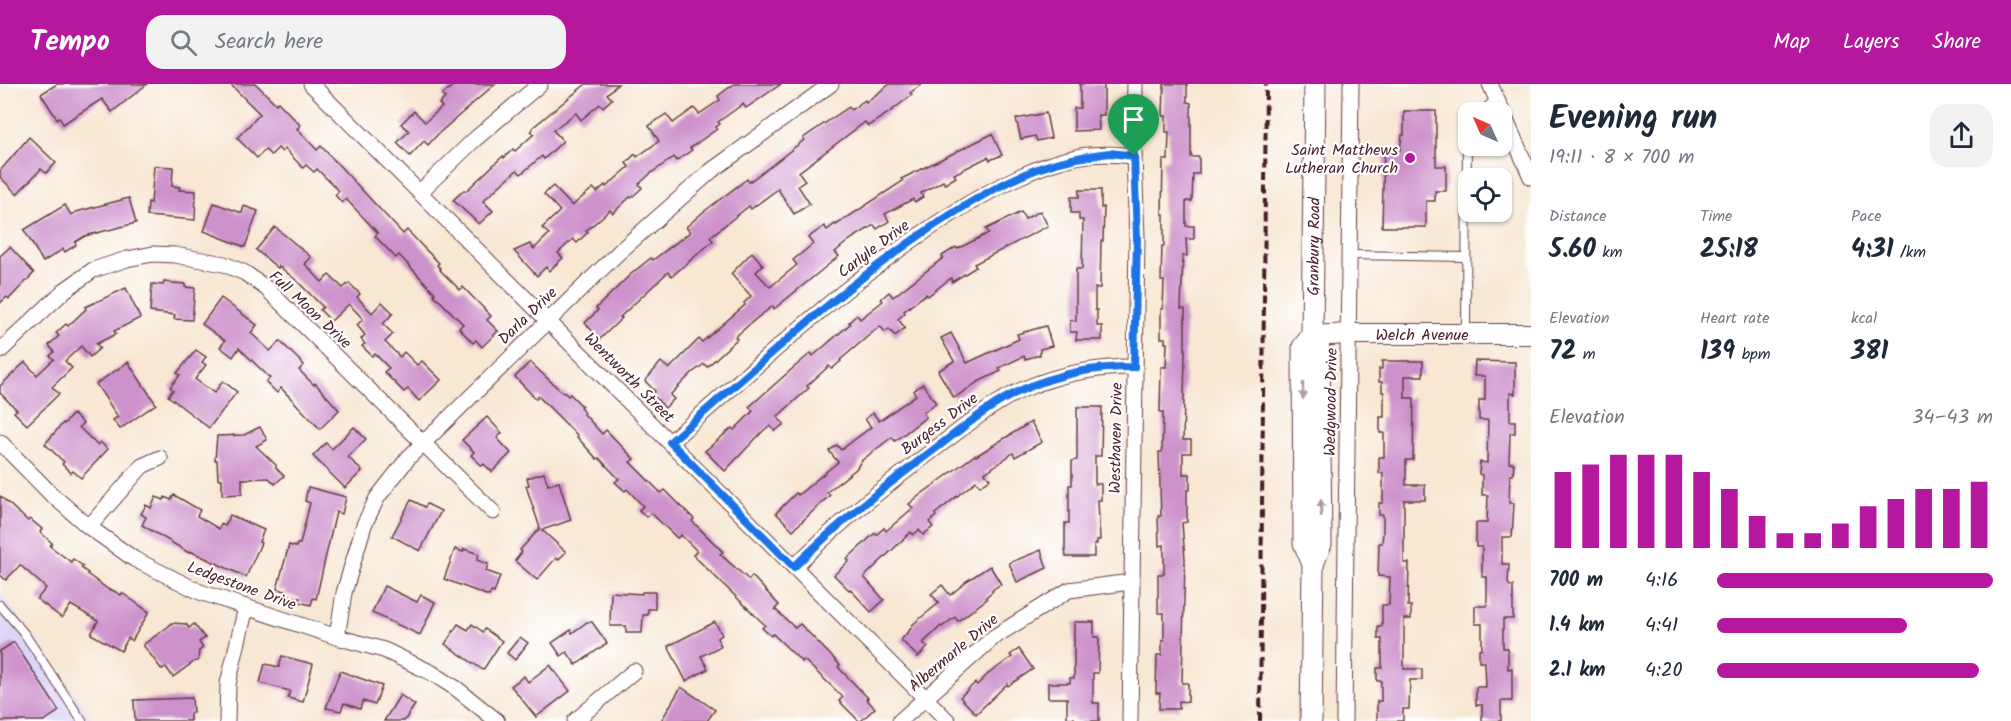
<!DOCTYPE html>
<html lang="en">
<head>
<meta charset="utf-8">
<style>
	:root { --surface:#fff; --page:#f2f2f3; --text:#1f2937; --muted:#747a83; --accent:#b5179e }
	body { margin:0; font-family:Kalam,sans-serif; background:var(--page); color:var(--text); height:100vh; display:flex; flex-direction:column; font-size:22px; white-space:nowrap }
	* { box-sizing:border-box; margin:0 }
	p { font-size:20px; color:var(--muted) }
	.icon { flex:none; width:33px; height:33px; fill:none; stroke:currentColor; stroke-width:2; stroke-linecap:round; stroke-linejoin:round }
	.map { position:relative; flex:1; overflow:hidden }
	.sheet { display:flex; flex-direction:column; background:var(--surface); width:480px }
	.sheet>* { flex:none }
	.needle { width:39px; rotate:315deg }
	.fabs { position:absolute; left:1458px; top:18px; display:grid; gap:12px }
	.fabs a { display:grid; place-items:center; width:54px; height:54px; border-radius:12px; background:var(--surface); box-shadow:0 2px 4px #0004; font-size:30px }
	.pin { position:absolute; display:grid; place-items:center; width:51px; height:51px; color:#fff; margin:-62px -26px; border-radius:50% 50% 50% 0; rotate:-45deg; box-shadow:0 0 6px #0007 }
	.pin .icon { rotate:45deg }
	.round { display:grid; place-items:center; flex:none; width:63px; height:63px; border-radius:18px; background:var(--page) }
	.overview { display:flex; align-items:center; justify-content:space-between; height:102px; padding:0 18px }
	h1 { font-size:33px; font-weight:600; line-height:45px }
	.metrics { display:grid; grid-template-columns:repeat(3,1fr); gap:9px; height:102px; padding:6px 18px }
	.metrics div { display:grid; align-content:center }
	.metrics b { font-size:26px; font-weight:600 }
	.metrics small { font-size:16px; font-weight:400 }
	.metrics p { font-size:16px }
	.chart { height:168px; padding:12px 18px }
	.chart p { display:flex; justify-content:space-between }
	.chart svg { width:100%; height:108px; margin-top:6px; stroke:var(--accent); stroke-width:6 }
	ul { padding:0 18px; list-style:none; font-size:20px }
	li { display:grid; grid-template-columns:96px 72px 1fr; align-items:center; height:45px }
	li i { height:15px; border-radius:8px; background:var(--accent) }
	header { display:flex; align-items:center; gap:36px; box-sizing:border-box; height:84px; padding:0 30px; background:var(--accent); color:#fff }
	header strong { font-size:28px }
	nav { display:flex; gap:33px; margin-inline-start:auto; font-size:21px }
	.search { width:420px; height:54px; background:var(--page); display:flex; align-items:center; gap:15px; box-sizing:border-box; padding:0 21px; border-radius:18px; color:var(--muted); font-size:22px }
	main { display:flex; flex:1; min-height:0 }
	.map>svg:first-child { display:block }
</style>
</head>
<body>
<header>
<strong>Tempo</strong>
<div class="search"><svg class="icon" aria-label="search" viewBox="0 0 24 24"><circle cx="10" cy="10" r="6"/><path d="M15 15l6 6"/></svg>Search here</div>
<nav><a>Map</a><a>Layers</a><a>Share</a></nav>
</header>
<main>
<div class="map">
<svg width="1531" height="637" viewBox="0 0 1531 637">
	<rect width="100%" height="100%" fill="#fff"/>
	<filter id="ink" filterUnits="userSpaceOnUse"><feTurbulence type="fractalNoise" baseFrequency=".0167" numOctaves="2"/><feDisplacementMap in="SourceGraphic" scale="12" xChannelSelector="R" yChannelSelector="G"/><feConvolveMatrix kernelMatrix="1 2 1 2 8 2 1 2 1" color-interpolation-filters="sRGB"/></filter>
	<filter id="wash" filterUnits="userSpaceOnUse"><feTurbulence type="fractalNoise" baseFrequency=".008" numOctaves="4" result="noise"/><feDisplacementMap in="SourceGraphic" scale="24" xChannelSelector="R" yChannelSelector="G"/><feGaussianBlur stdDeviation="1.35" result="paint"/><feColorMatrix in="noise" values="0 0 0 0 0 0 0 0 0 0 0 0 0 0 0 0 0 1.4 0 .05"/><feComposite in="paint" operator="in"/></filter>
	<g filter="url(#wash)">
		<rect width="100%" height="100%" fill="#f7e7d3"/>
		<!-- built -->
		<path fill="#ddd5f6" d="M0,509L34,553L93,637H0Z"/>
		<g id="blocks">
			<!-- building -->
			<g fill="#cd91cb">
				<path d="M57,0H147L112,28L102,15L63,40L59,33L57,35L41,10Z"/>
				<path d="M230,0H256L276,20L278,18L300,41L297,45L317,66L321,62L403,150L407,146L422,162L439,179L437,181L441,185L440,186L460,206L463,203L491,232L487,236L498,247L482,263L476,256L473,259L459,244L463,240L434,211L435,209L399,171L396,174L375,152L378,149L346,115L342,119L335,111L339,107L317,85L314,88L306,81L303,84L285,65L282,68L278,64L271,71L265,66L257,74L237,54L260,30Z"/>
				<path d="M455,0H495L438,50L428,61L424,57L410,72L397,59L409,47L401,40L414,27L425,38L442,23L439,20L445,14L442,11Z"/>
				<path d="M586,0H618L607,10L612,15L603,23L600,20L581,36L576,29L553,46L563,57L544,75L542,72L521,90L517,86L483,117L493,127L479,140L453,116L464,106L466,107L503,72L504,74L513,65L515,67L534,50L531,47L533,45L532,44Z"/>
				<path d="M734,0H781L746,24L743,20L718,38L720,40L716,43L717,45L690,64L692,66L676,77L674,73L650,90L639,100L642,104L631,114L630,113L613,129L610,126L586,147L588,148L577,159L573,155L558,169L563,174L549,187L546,183L537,192L514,167L530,160L534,165L549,150L542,144L560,127L544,110L553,102L572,122L593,104L597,108L605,101L606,103L629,83L626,79L635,70L637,73L659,57L649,42L666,30L673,39L694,24L699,30L720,16L718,12Z"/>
				<path d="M890,0H922L910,9L912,11L887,30L868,42L865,38L799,88L805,97L798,102L810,120L794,130L778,105L751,125L749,122L710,153L713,157L672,192L668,188L620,233L622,234L600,255L585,239L598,226L596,224L631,190L651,174L653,176L690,148L686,143L702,129L747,95L749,98L772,81L804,56L803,54L849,23L851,26L865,16L866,18Z"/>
				<path d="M1080,0H1104V31H1098L1099,46L1074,47V24H1080Z"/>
				<path d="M1164,0H1187V18L1191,19V73H1199V90H1193L1192,117H1186V142H1194V155H1186L1187,172H1183L1181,225H1185V272L1183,356H1191V369H1183V390H1190V406H1187V438L1182,439L1185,475L1182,599H1188V618L1179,617V625H1159L1160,609H1156L1157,571H1162V556H1164V529H1158V490H1164V461L1159,462L1158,432H1161L1159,368H1162L1163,328H1160L1161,283H1166L1167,259H1165V254H1161V225H1163L1164,197H1161L1162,162H1164V130H1162L1163,76H1168L1169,48H1166V32H1163Z"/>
				<path d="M1404,27H1436V82H1446V107H1435V117H1426V143H1382L1384,65L1400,66L1402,51H1404Z"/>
				<path d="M1046,29L1051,54L1037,57L1035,52L1021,55L1016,35Z"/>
				<path d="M992,50L1002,71L990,76L988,73L954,90L956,93L945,100L943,97L921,109L923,113L915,118L913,115L885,130L889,137L877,145L874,141L848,157L835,168L839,172L774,225L773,222L757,234L735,253L737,255L707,283L704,280L692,289L670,311L674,315L665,324L652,310L655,307L645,297L661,278L669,285L699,255L702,258L745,221L744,219L751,212L731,190L752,168L763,181L756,188L770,203L797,181L793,176L813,160L808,154L824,142L827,146L835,140L836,141L903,97L901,95Z"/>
				<path d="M29,53L56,79L46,89L41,85L17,110L0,93V87Z"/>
				<path d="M154,82L173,83L172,102L180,103L179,106L196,107L195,136L147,132L148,118L151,119Z"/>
				<path d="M1079,106H1101V124L1104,123L1103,157H1101L1100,204H1095V226H1097V242H1102V256H1076L1077,248H1070V236L1076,237V185H1082L1083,136H1079V129H1071V113H1079Z"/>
				<path d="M129,114L136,139L85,152L75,158L76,161L65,168L63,165L43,178L24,146L65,121L71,131L76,128Z"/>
				<path d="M214,119L242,129L244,122L258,127L245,163L204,147Z"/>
				<path d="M1040,127L1048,142L974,180L976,183L952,198L951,194L928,212L926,210L904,227L905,229L898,235L905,244L895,252L889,245L885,248L880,242L840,276L841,277L832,285L829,282L807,302L809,304L777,333L784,340L775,347L770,342L764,346L725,387L705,367L732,344L734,346L753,327L749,323L792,285L811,269L813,272L850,240L849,238L857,231L860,235L883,217L881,215L889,208L893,213L943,174L942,172L956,163L957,165L989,149L986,145L1021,128L1025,135Z"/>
				<path d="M275,143L311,173L305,180L322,198L329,191L343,204L349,199L360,210L357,213L372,229L382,218L393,229L383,240L393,250L385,258L400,273L404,268L417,281L422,277L441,296L419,317L408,305L404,308L384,288L389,284L375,270L372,272L362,262L365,260L361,255L365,251L357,241L363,235L349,220L331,237L320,226L323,223L297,197L279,182L278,184L256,166Z"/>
				<path d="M10,163L34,189L9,215L7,213L0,219V172Z"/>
				<path d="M164,198L185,200V203L195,204L192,236L174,235L175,231L150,228L152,200L163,201Z"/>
				<path d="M126,204L140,234L114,247L116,250L96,260L100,264L90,273L81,262L65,277L72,284L52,303L59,310L27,341L14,328L17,326L0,309V302L25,278L37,291L54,275L50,272L54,268L49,261L59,252L56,249L66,240L68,242L86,225L85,223Z"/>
				<path d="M221,214L257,241L251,249L270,267L280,257L304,281L299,286L314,301L315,299L339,326L320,345L281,304L277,309L266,298L270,294L239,264L233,273L220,263L225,257L202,240Z"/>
				<path d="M1046,242L1052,262L1040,265V271L1025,275L1024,272L999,284L1001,287L978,298L954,314L938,287L954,277L941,254L951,249L967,279L1019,255L1017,250Z"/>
				<path d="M196,266L206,273L202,278L206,281L195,295L214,309L223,297L237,308L209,344L168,312L173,306L170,303L180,291L177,289Z"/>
				<path d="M1382,277H1423V292H1405V314H1414L1413,376H1406V401H1425V416H1404V479H1409L1408,522H1411V535H1404V585H1422V596H1410L1409,625H1403V637H1377V617H1381V597H1377V584H1382V555H1378V542H1382V521H1389L1390,493L1378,492L1379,459H1382L1383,449V431H1379V419H1383V389H1379V373H1384V349H1380V333H1384V308H1382V298H1379V285H1382Z"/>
				<path d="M1475,277L1515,278V310L1510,309V337H1515V349H1510L1509,379H1514L1513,391H1510L1509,419H1514L1512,453H1502V480H1509L1508,499L1510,502H1513V535H1503V564H1508V585L1512,584V617H1501V637H1482V621H1476V603H1486L1485,578H1479V565H1482V540H1475V522H1487V493H1482V463H1476V439H1487L1488,411H1482V391L1479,390L1480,378L1487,379L1488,336H1479V316H1485V292H1474Z"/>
				<path d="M128,278L156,320L120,345L113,336L118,333L96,300Z"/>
				<path d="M530,278L563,309L564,308L568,312L570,310L582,322L580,324L584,328L583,329L602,350L606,346L608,348L634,375L630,378L661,409L665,406L694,435L692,437L723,468L720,470L749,496L752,492L779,521L775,525L795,544L800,540L840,581L838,583L868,614L866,615L875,624L861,637H859L839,617L843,613L804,576L802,578L773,550L771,552L762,544L765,541L693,471L697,467L681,451L677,454L651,429L646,433L639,426L643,422L627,405L625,407L615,398L619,395L599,374L597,375L577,353L578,352L538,312L536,315L515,293Z"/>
				<path d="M923,300L936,319L923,329L926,333L895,357L892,353L861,377L856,385L827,408L830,411L793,446L776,429L796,409L798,411L838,378L829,367L837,361L841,366L871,343L865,335L873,329L879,337L916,311L913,307Z"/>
				<path d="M1077,323H1102L1101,372H1095V400H1101V416H1098L1100,456H1097V460H1094V473H1066L1065,465V439H1069V401H1072V377L1077,376Z"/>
				<path d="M73,330L83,339L79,343L97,361L100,358L108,365L81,394L73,387L71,389L62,380L64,378L45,360L63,339L64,340Z"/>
				<path d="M487,333L502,349L497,354L511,369L492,388L484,380L482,382L471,371L474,368L462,356Z"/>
				<path d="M1031,338L1042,358L1015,373L1013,369L985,389L990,395L980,402L976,397L935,430L936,432L929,438L933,443L923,451L919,446L913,451L911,448L864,493L884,516L871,528L850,505L849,506L834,491L849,477L847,475L875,449L876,451L884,444L886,447L913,424L909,420L920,411L975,371L976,372Z"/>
				<path d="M260,343L267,356L256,362L276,381V384L284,392L275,400L269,394L242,395V410L222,411V395H218L217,376H215L217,352L244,351Z"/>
				<path d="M354,343L366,355L348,373L362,387L345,404L313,372L326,359L332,365Z"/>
				<path d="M544,389L548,401L559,398L571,436L542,446L566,468L558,476L556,474L537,496L515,477L522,468L520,466L540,444L526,402L529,401L527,394Z"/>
				<path d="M308,403L346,413L342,430L336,428L316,515L313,514L311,521L299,518L300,514L285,510L286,507L277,505L289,461L296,463L297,460H300L310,419L305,417Z"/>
				<path d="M174,411L200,426L197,432L219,445L221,440L225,442L230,431L264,446L259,458L261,459L246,493L190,467L189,469L142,441L146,433L141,430L146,421L151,424L156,413L164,416L165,413L171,416Z"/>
				<path d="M0,412L28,437L30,435L42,445L40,448L52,459L50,462L71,478L73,475L83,482L81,484L88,489L87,490L109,506L110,505L121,511L122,509L149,528L132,557L128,554L121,567L91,550L98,537L71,521L62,534L37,515L46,504L20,481L6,496L0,491Z"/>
				<path d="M411,416L425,423L427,420L441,427L420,467L392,452Z"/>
				<path d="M455,465L463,468L464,465L479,470L477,476L488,480L486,487L500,492L494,509L491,508L489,512L444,495Z"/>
				<path d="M1041,466L1047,484L1017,498L1009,479Z"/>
				<path d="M990,482L1001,500L992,506L993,507L986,513L987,515L958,537L955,533L942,543L941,542L923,559L928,563L918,573L901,556L913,542L912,541L939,519L931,510L942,501L950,511L965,499V498Z"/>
				<path d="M384,502L417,518L421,511L435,518L420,551L372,529Z"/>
				<path d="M611,508L642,510V508H655V525H648V531H643L642,549H626V542H610Z"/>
				<path d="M587,538H592L607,559L576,581L567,568L561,572L552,559L571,546L572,549Z"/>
				<path d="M715,538L722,551L717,554L721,562L701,572L708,585L686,597L668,562Z"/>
				<path d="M1074,538H1094V553H1099L1098,589H1093V619H1099V637H1074V634H1067V614H1048V599H1070V594H1074Z"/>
				<path d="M171,539L186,540L189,544L194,540L205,554L199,558L203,564L199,567L198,577H195L173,593L166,583L162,586L143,561L169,542Z"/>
				<path d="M458,540L468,546L472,540L483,548L485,545L502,557L483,586L445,560Z"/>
				<path d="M520,553L528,559L515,576L507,569Z"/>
				<path d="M14,558L59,627L44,637H0V567Z"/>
				<path d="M1019,565L1033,585L1008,602L1007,600L976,630L960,613L975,599L977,601L988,590L1012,573L1010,571Z"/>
				<path d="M282,572L313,580L303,618L288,614L290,607L260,599L265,580L279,583Z"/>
				<path d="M550,581L570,607L536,633L511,602L524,592L528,598Z"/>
				<path d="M340,587L382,602L375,621L363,617L360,625L344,619L341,627L326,624Z"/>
				<path d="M681,603L715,626L707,637H661Z"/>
				<path d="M400,611L415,621L404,637H384Z"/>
				<path d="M192,614L193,629H190V637H135L134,616Z"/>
			</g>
		</g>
	</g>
	<g filter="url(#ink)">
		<use href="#blocks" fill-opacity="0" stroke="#643d44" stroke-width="1.5"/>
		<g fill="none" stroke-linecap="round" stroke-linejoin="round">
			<!-- service casing -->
			<g stroke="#643d44" stroke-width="10">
				<g id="service">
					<path d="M1481,28L1496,15"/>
					<path d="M1349,171L1466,173"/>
					<path d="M1466,250L1467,40L1468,39"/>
					<path d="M0,521L24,549L82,637"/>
				</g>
			</g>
			<!-- minor casing -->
			<g stroke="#643d44" stroke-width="17">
				<g id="minor">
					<path d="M311,0L948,637"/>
					<path d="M1490,0L1531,93"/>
					<path d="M420,108L474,56L540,0"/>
					<path d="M0,267L65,206L93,186L127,175L153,170L175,171L224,180L245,189L266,204L493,428"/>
					<path d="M0,358L51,410L89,443L134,475L200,508L337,553L384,566L432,589L457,605L497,637"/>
					<path d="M670,358C766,275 859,185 968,120C1001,101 1037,81 1076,73C1095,69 1115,70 1134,72"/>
					<path d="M89,443L142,382L160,374"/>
					<path d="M794,483C840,437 892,397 944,358C970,339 994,318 1024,305C1061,289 1095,283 1134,283"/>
					<path d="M337,553L344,509L364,441L377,414L409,373L619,168L711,87L831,0"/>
					<path d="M227,637L228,600L246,523"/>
					<path d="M575,637L634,587"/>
					<path d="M900,637L994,553L1069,506L1131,498"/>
					<path d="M1130,637L1137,154L1134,72L1135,0"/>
					<path d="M1344,637L1351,0"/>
				</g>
			</g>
			<!-- tertiary casing -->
			<g stroke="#643d44" stroke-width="22">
				<g id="tertiary">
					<path id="s1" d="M1312,252L1349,250H1531"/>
				</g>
			</g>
			<!-- secondary casing -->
			<g stroke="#643d44" stroke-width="23">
				<g id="secondary">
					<path id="s2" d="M1313,480L1321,460L1319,264L1312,252L1315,0"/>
					<path d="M1311,637L1313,480L1304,459L1303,263L1312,252"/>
				</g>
			</g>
			<!-- service -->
			<use href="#service" stroke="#fff" stroke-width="8"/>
			<!-- minor -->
			<use href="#minor" stroke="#fff" stroke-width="15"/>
			<!-- tertiary -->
			<use href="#tertiary" stroke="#fff" stroke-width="20"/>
			<!-- secondary -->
			<use href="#secondary" stroke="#fff" stroke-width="21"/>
			<!-- rail -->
			<path stroke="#4a1f2b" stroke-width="4" stroke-dasharray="9 4.5" stroke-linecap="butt" d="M1260,637L1266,0"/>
		</g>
		<!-- one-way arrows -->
		<defs><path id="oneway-solid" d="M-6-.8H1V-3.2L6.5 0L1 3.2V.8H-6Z" transform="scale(1.5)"/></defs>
		<g fill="#ae9aa0">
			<use href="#oneway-solid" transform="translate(1303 307) rotate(90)"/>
			<use href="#oneway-solid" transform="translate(1321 424) rotate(-91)"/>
		</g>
	</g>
	<g fill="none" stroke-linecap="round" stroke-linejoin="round" filter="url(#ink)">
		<!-- route casing -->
		<g stroke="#fff" stroke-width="12">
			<path id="route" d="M1110,69L1134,72L1137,154L1134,283C1094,283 1061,289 1024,305C994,318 969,339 944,358C892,397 840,437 794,483L670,358C756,284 840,204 935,141C965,121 997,101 1030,88C1056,77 1083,72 1110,69Z"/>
		</g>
		<!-- route -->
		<use href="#route" stroke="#1a73e8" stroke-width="8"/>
	</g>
	<!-- markers -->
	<circle fill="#b5179e" stroke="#fff" stroke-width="2" cx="1410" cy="74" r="6"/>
	<g text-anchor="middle" stroke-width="4.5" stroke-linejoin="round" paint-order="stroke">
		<!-- poi labels -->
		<g font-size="16" fill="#4a1f2b" stroke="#fff" text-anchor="end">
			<text x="1398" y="71">Saint Matthews<tspan x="1398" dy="18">Lutheran Church</tspan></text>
		</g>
		<!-- street labels -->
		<g font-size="16" fill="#4a1f2b" stroke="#fff">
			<text dy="6" stroke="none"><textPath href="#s2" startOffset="321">Granbury Road</textPath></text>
			<text transform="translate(873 164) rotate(-37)" y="6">Carlyle Drive</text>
			<text transform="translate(311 225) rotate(43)" y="6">Full Moon Drive</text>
			<text transform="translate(527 231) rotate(-44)" y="6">Darla Drive</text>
			<text dy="6" stroke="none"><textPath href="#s1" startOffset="110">Welch Avenue</textPath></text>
			<text transform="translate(630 293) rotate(45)" y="6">Wentworth Street</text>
			<text transform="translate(1330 318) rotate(-89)" y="6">Wedgwood Drive</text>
			<text transform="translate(939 339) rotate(-37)" y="6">Burgess Drive</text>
			<text transform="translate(1115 354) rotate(-89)" y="6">Westhaven Drive</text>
			<text transform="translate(242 501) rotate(20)" y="6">Ledgestone Drive</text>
			<text transform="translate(953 568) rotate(-40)" y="6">Albermarle Drive</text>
		</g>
	</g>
</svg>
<div class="fabs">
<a><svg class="needle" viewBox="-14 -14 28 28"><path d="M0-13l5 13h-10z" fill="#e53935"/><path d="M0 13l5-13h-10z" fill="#747a83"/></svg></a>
<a><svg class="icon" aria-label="locate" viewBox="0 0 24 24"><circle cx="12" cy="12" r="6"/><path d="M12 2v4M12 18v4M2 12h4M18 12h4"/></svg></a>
</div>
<div class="pin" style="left:1134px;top:72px;background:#1e9e55"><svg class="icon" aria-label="arrive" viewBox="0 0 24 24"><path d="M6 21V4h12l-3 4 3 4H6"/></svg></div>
</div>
<section class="sheet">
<div class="overview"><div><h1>Evening run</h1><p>19:11 · 8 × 700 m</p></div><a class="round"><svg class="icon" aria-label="share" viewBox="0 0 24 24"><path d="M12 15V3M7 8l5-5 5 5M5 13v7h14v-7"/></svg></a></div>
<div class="metrics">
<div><p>Distance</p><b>5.60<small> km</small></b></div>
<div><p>Time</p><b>25:18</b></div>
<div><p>Pace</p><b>4:31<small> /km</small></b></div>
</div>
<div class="metrics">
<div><p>Elevation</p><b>72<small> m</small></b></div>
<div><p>Heart rate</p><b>139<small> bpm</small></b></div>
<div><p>kcal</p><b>381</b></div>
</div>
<div class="chart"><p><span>Elevation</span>34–43 m</p>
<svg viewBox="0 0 160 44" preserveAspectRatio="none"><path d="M5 44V13M15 44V10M25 44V6M35 44V6M45 44V6M55 44V13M65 44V20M75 44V31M85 44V38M95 44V38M105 44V34M115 44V27M125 44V24M135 44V20M145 44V20M155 44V17"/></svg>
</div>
<ul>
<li><b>700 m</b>4:16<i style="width:100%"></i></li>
<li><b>1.4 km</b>4:41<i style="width:69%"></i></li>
<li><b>2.1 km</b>4:20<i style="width:95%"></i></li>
</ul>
</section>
</main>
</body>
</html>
